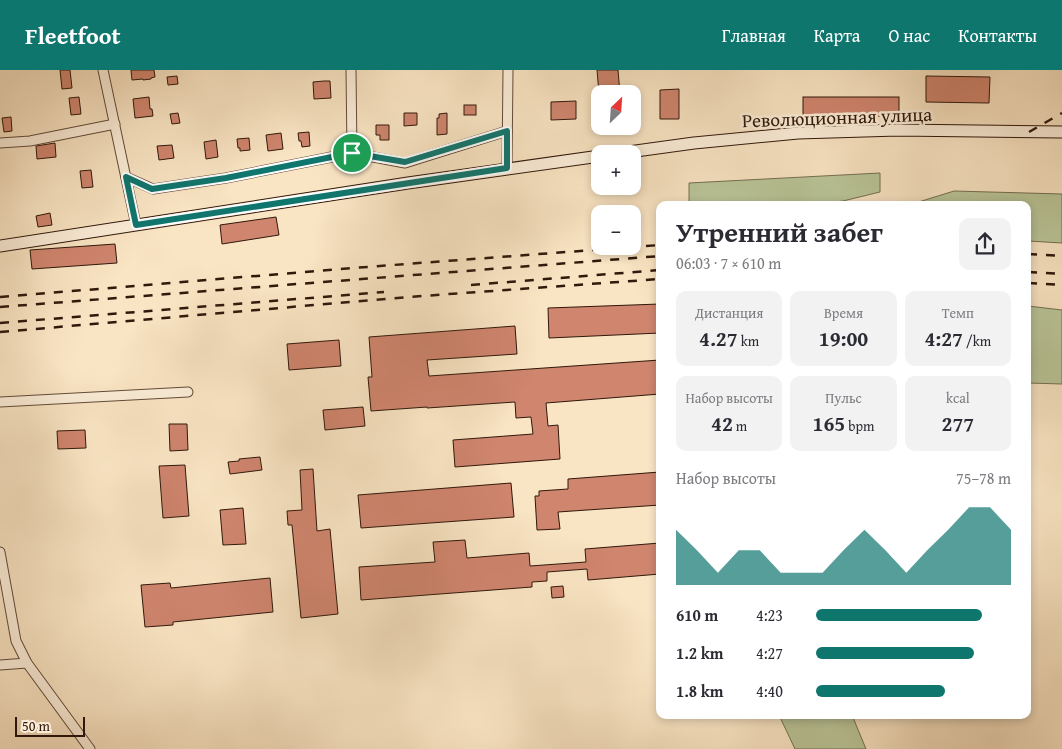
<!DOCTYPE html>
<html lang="ru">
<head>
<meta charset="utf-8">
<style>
	:root { --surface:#fff; --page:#f2f2f3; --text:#2b2b33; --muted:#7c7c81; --accent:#0f766e }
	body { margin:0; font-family:"Gentium Book Plus",serif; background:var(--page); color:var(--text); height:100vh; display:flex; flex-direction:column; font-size:19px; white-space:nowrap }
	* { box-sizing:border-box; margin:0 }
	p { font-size:16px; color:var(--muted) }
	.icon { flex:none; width:28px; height:28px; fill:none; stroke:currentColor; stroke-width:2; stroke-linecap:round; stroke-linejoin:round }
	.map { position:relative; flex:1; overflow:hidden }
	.side { position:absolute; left:656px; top:131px; width:375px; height:518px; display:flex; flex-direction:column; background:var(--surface); border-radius:10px; box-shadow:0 2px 8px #0003 }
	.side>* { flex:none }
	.needle { width:32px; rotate:25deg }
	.fabs { position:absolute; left:591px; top:15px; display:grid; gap:10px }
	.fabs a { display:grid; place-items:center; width:50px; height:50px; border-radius:10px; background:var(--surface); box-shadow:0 2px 8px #0003; font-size:25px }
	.scale { position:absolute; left:15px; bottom:12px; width:70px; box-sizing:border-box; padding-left:5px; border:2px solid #30180b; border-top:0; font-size:14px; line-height:18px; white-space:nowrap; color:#30180b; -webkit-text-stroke:4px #fbedd8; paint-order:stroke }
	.pin { position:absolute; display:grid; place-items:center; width:42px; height:42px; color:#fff; margin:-21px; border:2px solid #fff; border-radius:50%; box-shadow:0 1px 5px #0007 }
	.round { display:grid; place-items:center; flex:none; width:52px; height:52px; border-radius:10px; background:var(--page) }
	.overview { display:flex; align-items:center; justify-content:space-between; height:85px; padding:0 20px }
	h1 { font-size:28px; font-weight:800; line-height:38px }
	.metrics { display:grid; grid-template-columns:repeat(3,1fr); gap:8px; height:85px; padding:5px 20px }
	.metrics div { display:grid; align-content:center; border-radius:10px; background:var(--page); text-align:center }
	.metrics b { font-size:21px; font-weight:800 }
	.metrics small { font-size:14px; font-weight:400 }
	.metrics p { font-size:14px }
	.chart { height:140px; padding:10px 20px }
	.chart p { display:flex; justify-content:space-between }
	.chart svg { width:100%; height:90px; margin-top:5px; fill:var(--accent); opacity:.7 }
	ul { padding:0 20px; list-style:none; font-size:16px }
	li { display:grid; grid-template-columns:80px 60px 1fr; align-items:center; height:38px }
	li i { height:12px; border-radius:6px; background:var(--accent) }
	header { display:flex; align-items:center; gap:30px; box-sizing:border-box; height:70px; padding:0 25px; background:var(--accent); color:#fff }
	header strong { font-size:24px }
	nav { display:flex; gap:28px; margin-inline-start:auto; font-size:18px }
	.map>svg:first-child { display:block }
</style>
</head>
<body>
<header>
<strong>Fleetfoot</strong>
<nav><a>Главная</a><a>Карта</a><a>О нас</a><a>Контакты</a></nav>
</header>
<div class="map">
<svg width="1062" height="679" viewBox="0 0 1062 679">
	<rect width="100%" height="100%" fill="#f9e4c3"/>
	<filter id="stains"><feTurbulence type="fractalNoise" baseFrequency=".004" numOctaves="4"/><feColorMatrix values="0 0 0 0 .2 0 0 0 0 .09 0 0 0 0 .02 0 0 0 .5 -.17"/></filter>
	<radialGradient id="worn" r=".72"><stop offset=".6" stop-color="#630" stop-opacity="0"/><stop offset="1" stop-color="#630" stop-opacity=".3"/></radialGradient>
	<!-- green -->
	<g fill="#b9c598" stroke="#746e52">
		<path d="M880,103V122L843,131L811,135H689V113Z"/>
		<path d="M954,121L1062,124V173L1028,171V135H909Z"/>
		<path d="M1028,236L1062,240V314L1028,313Z"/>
		<path d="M779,645H852L866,679H795Z"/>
	</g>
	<!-- building -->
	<g fill="#cf856e" stroke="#30180b">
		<path d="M60,0H70L72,18L62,19Z"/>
		<path d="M131,0H154L155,7L151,8V9L143,10V9L132,10Z"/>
		<path d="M597,0H618L620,24H599Z"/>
		<path d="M177,6L178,14L168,15L167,7Z"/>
		<path d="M926,6L990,7L989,33L926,32Z"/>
		<path d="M324,11H330L331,28L314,29L313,12Z"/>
		<path d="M679,19V49H660V20Z"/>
		<path d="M79,27L81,44L71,45L69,28Z"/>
		<path d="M149,27L150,39H152L153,46L135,48L133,29Z"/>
		<rect x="803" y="27" width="96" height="19"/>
		<path d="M576,31V49L551,50V32Z"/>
		<rect x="464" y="35" width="12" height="10"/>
		<path d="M178,43L180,53L172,54L170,44Z"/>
		<path d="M404,43H417V55L404,56Z"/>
		<path d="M447,43V64L437,65V48H439V44Z"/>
		<path d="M11,47L12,61L4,62L2,48Z"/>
		<path d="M376,55H389V70H380V65H376Z"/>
		<path d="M309,62L310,76L302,77L301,71H299L298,63Z"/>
		<path d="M281,63L283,79L268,81L266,65Z"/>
		<path d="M249,68L250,80L240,81V78H238L237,69Z"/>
		<path d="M216,70L218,87L206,89L204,72Z"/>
		<path d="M55,73L56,87L37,89L36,76Z"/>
		<path d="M172,75L174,88L159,90L157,76Z"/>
		<path d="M91,100L93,117L82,118L80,101Z"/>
		<path d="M50,143L52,155L38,157L36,146Z"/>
		<path d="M276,147L279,165L222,174L220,155Z"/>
		<path d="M115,174L117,193L32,199L30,180Z"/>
		<path d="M660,234V263L549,268L548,238Z"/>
		<path d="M515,256L517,284L427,290L429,306L660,290V324L546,333L548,356L558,355L560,389L455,397L453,370L533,364L531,347L516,348L515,332L427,338V337L371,341L368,307H372L369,267Z"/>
		<path d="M339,270L341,296L289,300L287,274Z"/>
		<path d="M363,337L365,356L325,360L323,340Z"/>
		<path d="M169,354H187L188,380L170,381Z"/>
		<path d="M85,360L86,378L58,379L57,361Z"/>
		<path d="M260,387L262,400L230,404L228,392L239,391V389Z"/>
		<path d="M185,395L189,446L163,448L159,396Z"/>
		<path d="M313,399L317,461L330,459L338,544L301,548L292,455H288L287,441L302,440L300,400Z"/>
		<path d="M660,402V435L558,442L560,459L537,460L535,426H539V421L568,419V409Z"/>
		<path d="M511,413L514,447L361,458L358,425Z"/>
		<path d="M243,438L246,474L223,475L220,440Z"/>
		<path d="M465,470L467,488L529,483L530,496L586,492L585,479L660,473V504L588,510L587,499L547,502V511L532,512V517L361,530L359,497L435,492L433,472Z"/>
		<path d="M270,508L273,542L173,552V555L145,557L141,515L170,513L171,518Z"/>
		<path d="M563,516L564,527L552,528L551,517Z"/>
	</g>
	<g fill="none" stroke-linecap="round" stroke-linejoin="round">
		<!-- street casing -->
		<g stroke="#624b39" stroke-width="11">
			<g id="street">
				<path d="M103,0L136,155"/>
				<path d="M351,0L352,83"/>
				<path d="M0,73L30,71L115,54"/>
				<path d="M507,98L508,0"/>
				<path d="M126,107L153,119L226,108L352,83L405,93L507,61"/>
				<path d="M0,332L188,322"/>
				<path d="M0,482L16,571L27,593L90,679"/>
				<path d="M0,595L27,593"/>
			</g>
		</g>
		<!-- secondary casing -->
		<g stroke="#30180b" stroke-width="13">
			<g id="secondary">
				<path d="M614,84L694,73L798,63L898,60L1062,62"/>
				<path d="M0,176L408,113L600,86"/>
			</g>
		</g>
		<!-- street -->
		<use href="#street" stroke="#fbedd8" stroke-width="9"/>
		<!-- secondary -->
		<use href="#secondary" stroke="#fbedd8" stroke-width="11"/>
		<!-- rail -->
		<g stroke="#30180b" stroke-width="2.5" stroke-dasharray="9 9" stroke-linecap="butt">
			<path d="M1029,62L1062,43"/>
			<path d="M1028,184L1062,186"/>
			<path d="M1028,202L1062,204"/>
			<path d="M1028,213L1062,215"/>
			<path d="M471,215L660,200"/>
			<path d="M0,227L353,198L660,175"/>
			<path d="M0,237L660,186"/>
			<path d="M0,253L384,222"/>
			<path d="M0,262L408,227L660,209"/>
		</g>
	</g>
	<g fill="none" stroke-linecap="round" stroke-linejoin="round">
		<!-- route casing -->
		<g stroke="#fff" stroke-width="10">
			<path id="route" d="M507,61V98L136,155L126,107L152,119L226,108L352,83L405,92Z"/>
		</g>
		<!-- route -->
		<use href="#route" stroke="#0f766e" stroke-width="6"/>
	</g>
	<g text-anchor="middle" stroke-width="5" stroke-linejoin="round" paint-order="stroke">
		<!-- street labels -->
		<g font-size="19" fill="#30180b" stroke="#fbedd8">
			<text transform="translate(837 47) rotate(-2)" y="7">Революционная улица</text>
		</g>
	</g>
	<rect width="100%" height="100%" filter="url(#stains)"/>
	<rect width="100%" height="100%" fill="url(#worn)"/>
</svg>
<div class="fabs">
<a><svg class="needle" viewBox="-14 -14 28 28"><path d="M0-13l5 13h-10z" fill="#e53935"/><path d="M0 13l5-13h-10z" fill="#7c7c81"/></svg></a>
<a>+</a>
<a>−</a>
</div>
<div class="scale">50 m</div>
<div class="pin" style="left:352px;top:83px;background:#1e9e55"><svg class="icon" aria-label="arrive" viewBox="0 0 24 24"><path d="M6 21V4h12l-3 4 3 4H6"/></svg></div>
<section class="side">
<div class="overview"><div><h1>Утренний забег</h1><p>06:03 · 7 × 610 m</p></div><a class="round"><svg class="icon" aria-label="share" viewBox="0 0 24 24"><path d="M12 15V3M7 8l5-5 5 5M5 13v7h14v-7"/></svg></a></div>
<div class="metrics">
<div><p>Дистанция</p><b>4.27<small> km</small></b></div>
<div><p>Время</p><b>19:00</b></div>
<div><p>Темп</p><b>4:27<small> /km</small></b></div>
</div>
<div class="metrics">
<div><p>Набор высоты</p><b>42<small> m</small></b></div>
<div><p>Пульс</p><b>165<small> bpm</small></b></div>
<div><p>kcal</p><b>277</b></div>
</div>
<div class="chart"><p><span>Набор высоты</span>75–78 m</p>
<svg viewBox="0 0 160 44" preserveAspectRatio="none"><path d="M0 44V17L10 27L20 38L30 27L40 27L50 38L60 38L70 38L80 27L90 17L100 27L110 38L120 27L130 17L140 6L150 6L160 17V44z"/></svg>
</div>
<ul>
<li><b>610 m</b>4:23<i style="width:85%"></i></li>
<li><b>1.2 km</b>4:27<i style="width:81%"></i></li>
<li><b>1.8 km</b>4:40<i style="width:66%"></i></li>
</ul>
</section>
</div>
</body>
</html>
